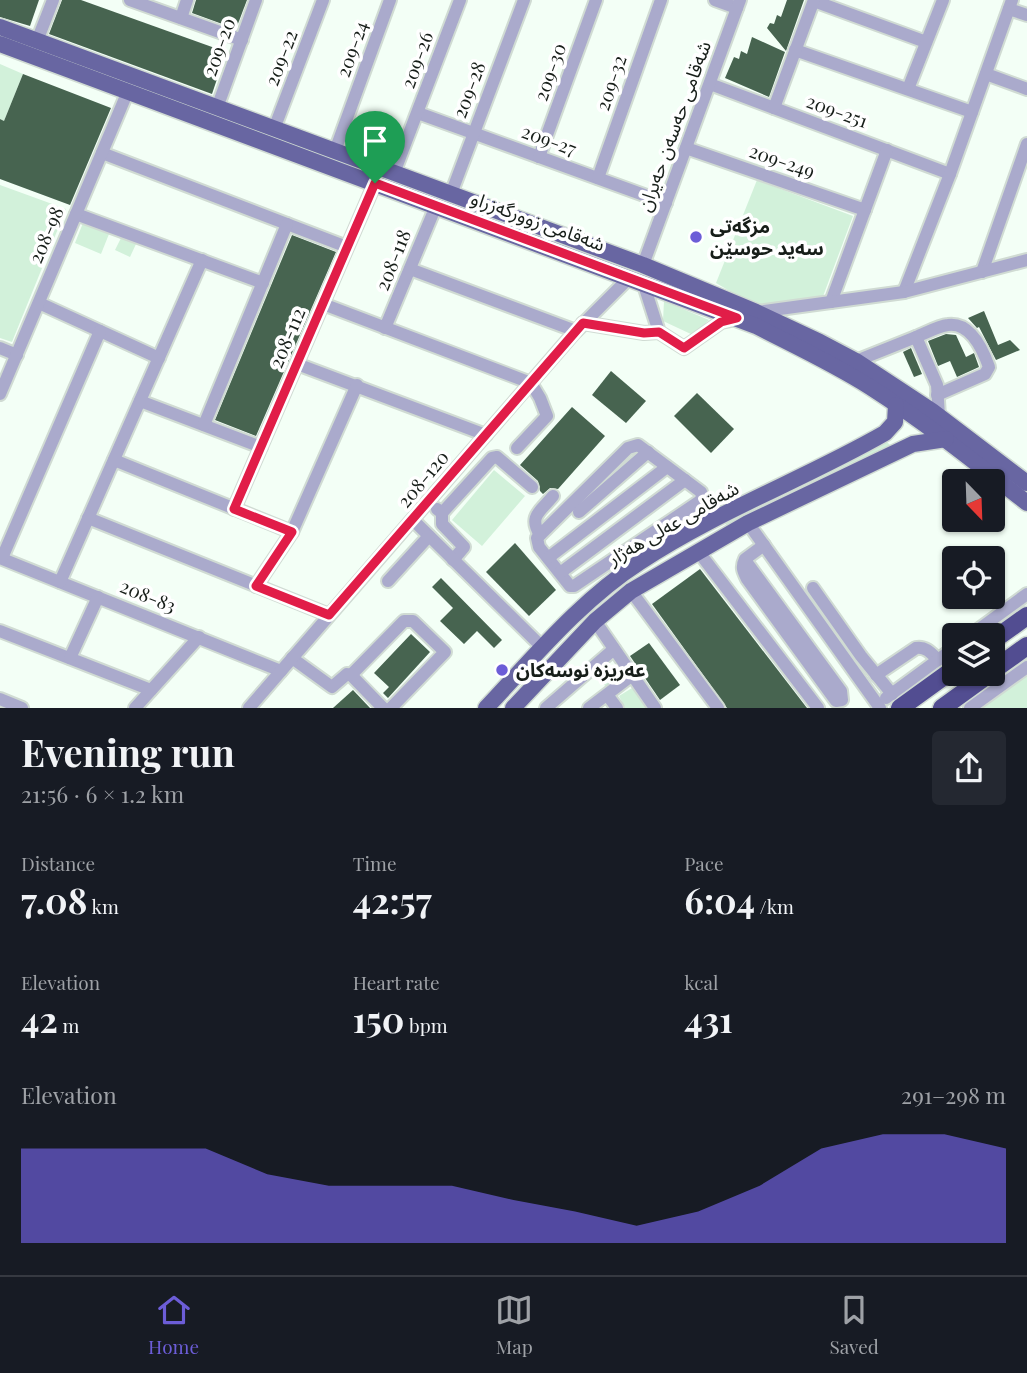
<!DOCTYPE html>
<html lang="en">
<head>
<meta charset="utf-8">
<style>
	:root { --surface:#171b24; --page:#242831; --text:#f1f3f6; --muted:#9ea1a6; --line:#363941; --accent:#6c5dd7 }
	body { margin:0; font-family:"Playfair Display","Noto Sans Arabic",serif; background:var(--page); color:var(--text); height:100vh; display:flex; flex-direction:column; font-size:26px; white-space:nowrap }
	* { box-sizing:border-box; margin:0 }
	p { font-size:23px; color:var(--muted) }
	.icon { flex:none; width:38px; height:38px; fill:none; stroke:currentColor; stroke-width:2; stroke-linecap:round; stroke-linejoin:round }
	.map { position:relative; height:708px; overflow:hidden }
	.sheet { display:flex; flex-direction:column; background:var(--surface); flex:1 }
	.sheet>* { flex:none }
	.needle { width:46px; rotate:157deg }
	.buttons { position:absolute; left:942px; top:469px; display:grid; gap:14px }
	.buttons a { display:grid; place-items:center; width:63px; height:63px; border-radius:7px; background:var(--surface); box-shadow:0 2px 5px #0004; font-size:35px }
	.pin { position:absolute; display:grid; place-items:center; width:60px; height:60px; color:#fff; margin:-72px -30px; border-radius:50% 50% 50% 0; rotate:-45deg; box-shadow:0 0 7px #0007 }
	.pin .icon { rotate:45deg }
	.round { display:grid; place-items:center; flex:none; width:74px; height:74px; border-radius:7px; background:var(--page) }
	.head { display:flex; align-items:center; justify-content:space-between; height:119px; padding:0 21px }
	h1 { font-size:38px; font-weight:700; line-height:52px }
	.figures { display:grid; grid-template-columns:repeat(3,1fr); gap:10px; height:119px; padding:7px 21px }
	.figures div { display:grid; align-content:center }
	.figures b { font-size:35px; font-weight:700 }
	.figures small { font-size:19px; font-weight:400 }
	.figures p { font-size:19px }
	.chart { height:196px; padding:14px 21px }
	.chart p { display:flex; justify-content:space-between }
	.chart svg { width:100%; height:126px; margin-top:7px; fill:var(--accent); opacity:.7 }
	.dock { display:flex; justify-content:space-around; align-items:center; height:98px; border-top:2px solid var(--line); background:var(--surface); font-size:19px; color:var(--muted) }
	.dock a { display:grid; justify-items:center; gap:4px }
	.dock .active { color:var(--accent) }
	.map>svg:first-child { display:block }
</style>
</head>
<body>
<div class="map">
<svg width="1027" height="708" viewBox="0 0 1027 708">
	<rect width="100%" height="100%" fill="#f3fff6"/>
	<!-- green -->
	<g fill="#d2f1da">
		<path d="M0,64L23,74L4,121L0,119Z"/>
		<path d="M757,180L853,216L822,299L753,305L716,283Z"/>
		<path d="M0,185L66,209L12,342L0,338Z"/>
		<path d="M83,223L109,234L101,254L75,243Z"/>
		<path d="M121,238L136,244L130,257L115,250Z"/>
		<path d="M664,301L709,320L693,335L663,321Z"/>
		<path d="M887,442L890,445L886,448L727,527L725,523Z"/>
		<path d="M494,470L525,496L482,546L452,520Z"/>
		<path d="M617,666L624,674L610,688L606,687L600,680Z"/>
		<path d="M1027,666V708H968Z"/>
		<path d="M632,688L636,689L650,708H625L619,696Z"/>
	</g>
	<!-- building -->
	<g fill="#476450">
		<path d="M0,0H39L30,26L0,17Z"/>
		<path d="M62,0H81L226,52L212,94L49,34Z"/>
		<path d="M196,0H247L236,29L192,13Z"/>
		<path d="M787,0H804L786,51L767,28L770,23L774,24L777,15L781,17Z"/>
		<path d="M752,37L785,52L769,97L725,78L734,57L739,59L741,51L747,54Z"/>
		<path d="M23,74L111,108L70,205L0,179V119L4,121Z"/>
		<path d="M292,235L336,252L256,436L215,420Z"/>
		<path d="M984,311L998,345L1010,340L1020,350L996,360L979,327L977,328L968,318Z"/>
		<path d="M946,334L956,335L966,357L974,353L979,367L957,377L950,361L938,366L928,341Z"/>
		<path d="M911,348L922,374L914,377L903,352Z"/>
		<path d="M611,371L646,401L626,423L592,395Z"/>
		<path d="M697,393L734,429L711,453L674,416Z"/>
		<path d="M572,407L605,436L558,489L550,488L543,494L540,491L538,481L520,465Z"/>
		<path d="M515,543L556,590L529,616L486,572Z"/>
		<path d="M700,569L807,708H727L652,604Z"/>
		<path d="M441,578L502,640L494,648L477,631L464,644L440,621L453,608L432,587Z"/>
		<path d="M411,634L430,652L388,698L383,693L389,687L374,673Z"/>
		<path d="M649,643L680,685L660,700L630,656Z"/>
		<path d="M353,690L370,708H333Z"/>
	</g>
	<g fill="none" stroke-linecap="round" stroke-linejoin="round">
		<!-- minor casing -->
		<g stroke="#d0dbd3" stroke-width="16">
			<g id="minor">
				<path d="M130,0L242,40"/>
				<path d="M715,0L737,8"/>
				<path d="M814,1L926,42"/>
				<path d="M1009,9L1027,15"/>
				<path d="M181,18L187,0"/>
				<path d="M37,41L53,0"/>
				<path d="M795,50L972,112"/>
				<path d="M986,74L1027,89"/>
				<path d="M710,84L950,174"/>
				<path d="M908,89L943,0"/>
				<path d="M217,108L256,0"/>
				<path d="M774,108L814,0"/>
				<path d="M418,113L666,203"/>
				<path d="M274,129L323,0"/>
				<path d="M686,148L865,210"/>
				<path d="M335,151L390,0"/>
				<path d="M102,153L347,247"/>
				<path d="M539,157L596,0"/>
				<path d="M394,173L460,0"/>
				<path d="M598,178L661,0"/>
				<path d="M451,194L524,0"/>
				<path d="M76,214L263,283"/>
				<path d="M643,265L740,0"/>
				<path d="M410,269L576,331"/>
				<path d="M982,272L1027,144"/>
				<path d="M643,282L659,332L684,348L721,322L736,319"/>
				<path d="M904,292L950,174L1012,0"/>
				<path d="M831,302L887,150"/>
				<path d="M39,303L159,358"/>
				<path d="M323,304L531,383L540,398L547,416L517,448"/>
				<path d="M757,312L904,292L1027,260"/>
				<path d="M583,323L644,333L659,332"/>
				<path d="M385,328L436,206"/>
				<path d="M916,337C926,333 938,326 948,325C971,322 983,350 989,367L985,374L937,395"/>
				<path d="M0,348L17,355"/>
				<path d="M856,361L916,337L937,385L939,416"/>
				<path d="M297,364L486,435"/>
				<path d="M0,394L128,91"/>
				<path d="M140,401L261,447"/>
				<path d="M204,425L287,224"/>
				<path d="M638,445L701,492L702,497L700,501L574,586H570L539,547L537,538L628,448Z"/>
				<path d="M114,460L292,532"/>
				<path d="M234,509L375,183"/>
				<path d="M437,509L442,513V524L464,547L453,560"/>
				<path d="M579,512L648,452"/>
				<path d="M442,513L492,458L497,457L532,487"/>
				<path d="M88,518L329,615"/>
				<path d="M413,520L543,648"/>
				<path d="M748,523L880,708"/>
				<path d="M540,535C528,516 541,511 553,496"/>
				<path d="M698,551L818,708"/>
				<path d="M0,558L281,671"/>
				<path d="M2,558L100,331"/>
				<path d="M548,558L667,467"/>
				<path d="M745,560L841,691L842,700L836,701L747,579C743,571 741,567 745,559L764,545"/>
				<path d="M560,573L685,480"/>
				<path d="M388,581L429,536"/>
				<path d="M60,582L202,260"/>
				<path d="M256,586L292,532L357,385"/>
				<path d="M813,588L861,656L892,694"/>
				<path d="M631,591L718,708"/>
				<path d="M595,621L655,708"/>
				<path d="M0,631L151,690"/>
				<path d="M971,635L1027,594"/>
				<path d="M70,658L98,597"/>
				<path d="M292,658L332,687L347,674L351,675L383,708"/>
				<path d="M351,675L404,621H413L445,652L391,708"/>
				<path d="M876,675L916,648C926,646 932,654 938,660"/>
				<path d="M608,696L617,708"/>
				<path d="M886,698L954,648"/>
				<path d="M0,699L22,708"/>
				<path d="M135,708L199,637"/>
				<path d="M249,708L574,333L630,277"/>
				<path d="M546,708L614,649"/>
				<path d="M589,708L631,676"/>
				<path d="M970,708L1027,667"/>
			</g>
		</g>
		<!-- major casing -->
		<g stroke="#d0dbd3" stroke-width="19">
			<g id="major">
				<path d="M0,27L643,265L756,312L820,342L856,361L932,411L1027,483"/>
				<path d="M0,44L756,326C795,346 834,364 870,387C925,422 976,463 1027,503"/>
				<path d="M486,708C534,657 581,600 640,562C717,511 805,479 885,433L895,422L896,405"/>
				<path d="M513,708L595,621L631,591L748,523L913,444L946,439"/>
			</g>
		</g>
		<!-- highway casing -->
		<g stroke="#d0dbd3" stroke-width="21">
			<g id="highway">
				<path d="M992,641L1027,616"/>
				<path d="M992,671L1027,646"/>
				<path d="M900,708L954,669"/>
				<path d="M942,708L989,674"/>
			</g>
		</g>
		<!-- minor -->
		<use href="#minor" stroke="#aac" stroke-width="12"/>
		<!-- major -->
		<use href="#major" stroke="#6866a2" stroke-width="16"/>
		<!-- highway -->
		<use href="#highway" stroke="#524d91" stroke-width="18"/>
	</g>
	<g fill="none" stroke-linecap="round" stroke-linejoin="round">
		<!-- route casing -->
		<g stroke="#fff" stroke-width="14">
			<path id="route" d="M375,183L737,318L721,322L684,348L659,332L644,333L583,323L329,615L256,586L292,532L234,509Z"/>
		</g>
		<!-- route -->
		<use href="#route" stroke="#e11d48" stroke-width="9"/>
	</g>
	<!-- markers -->
	<g fill="#6c5dd7" stroke="#fff" stroke-width="2.5">
		<circle cx="696" cy="237" r="7"/>
		<circle cx="502" cy="670" r="7"/>
	</g>
	<g text-anchor="middle" stroke-width="7" stroke-linejoin="round" paint-order="stroke">
		<!-- street labels -->
		<g font-size="19" fill="#171e19" stroke="#fff">
			<text transform="translate(219 47) rotate(-70)" y="7">209-20</text>
			<text transform="translate(352 49) rotate(-70)" y="7">209-24</text>
			<text transform="translate(281 58) rotate(-69)" y="7">209-22</text>
			<text transform="translate(417 60) rotate(-70)" y="7">209-26</text>
			<text transform="translate(550 72) rotate(-70)" y="7">209-30</text>
			<text transform="translate(611 83) rotate(-71)" y="7">209-32</text>
			<text transform="translate(469 90) rotate(-69)" y="7">209-28</text>
			<text transform="translate(837 111) rotate(20)" y="7">209-251</text>
			<text transform="translate(674 126) rotate(-70)" y="7">شەقامی حەسەن حەیران</text>
			<text transform="translate(549 140) rotate(20)" y="7">209-27</text>
			<text transform="translate(782 161) rotate(19)" y="7">209-249</text>
			<text transform="translate(538 221) rotate(20)" y="7">شەقامی زوورگەزراو</text>
			<text transform="translate(46 235) rotate(-67)" y="7">208-98</text>
			<text transform="translate(393 260) rotate(-68)" y="7">208-118</text>
			<text transform="translate(287 338) rotate(-67)" y="7">208-112</text>
			<text transform="translate(423 479) rotate(-50)" y="7">208-120</text>
			<text transform="translate(673 523) rotate(-30)" y="7">شەقامی عەلی هەژار</text>
			<text transform="translate(148 596) rotate(22)" y="7">208-83</text>
		</g>
		<!-- poi labels -->
		<g font-size="19" font-weight="bold" fill="#171e19" stroke="#fff" text-anchor="start">
			<text x="710" y="233">مزگەتی<tspan x="710" dy="22">سەید حوسێن</tspan></text>
			<text x="516" y="677">عەریزە نوسەکان</text>
		</g>
	</g>
</svg>
<div class="buttons">
<a><svg class="needle" viewBox="-14 -14 28 28"><path d="M0-13l5 13h-10z" fill="#e53935"/><path d="M0 13l5-13h-10z" fill="#9ea1a6"/></svg></a>
<a><svg class="icon" aria-label="locate" viewBox="0 0 24 24"><circle cx="12" cy="12" r="6"/><path d="M12 2v4M12 18v4M2 12h4M18 12h4"/></svg></a>
<a><svg class="icon" aria-label="layers" viewBox="0 0 24 24"><path d="M12 4l9 5-9 5-9-5zM3 14l9 5 9-5"/></svg></a>
</div>
<div class="pin" style="left:375px;top:183px;background:#1e9e55"><svg class="icon" aria-label="arrive" viewBox="0 0 24 24"><path d="M6 21V4h12l-3 4 3 4H6"/></svg></div>
</div>
<section class="sheet">
<div class="head"><div><h1>Evening run</h1><p>21:56 · 6 × 1.2 km</p></div><a class="round"><svg class="icon" aria-label="share" viewBox="0 0 24 24"><path d="M12 15V3M7 8l5-5 5 5M5 13v7h14v-7"/></svg></a></div>
<div class="figures">
<div><p>Distance</p><b>7.08<small> km</small></b></div>
<div><p>Time</p><b>42:57</b></div>
<div><p>Pace</p><b>6:04<small> /km</small></b></div>
</div>
<div class="figures">
<div><p>Elevation</p><b>42<small> m</small></b></div>
<div><p>Heart rate</p><b>150<small> bpm</small></b></div>
<div><p>kcal</p><b>431</b></div>
</div>
<div class="chart"><p><span>Elevation</span>291–298 m</p>
<svg viewBox="0 0 160 44" preserveAspectRatio="none"><path d="M0 44V11L10 11L20 11L30 11L40 20L50 24L60 24L70 24L80 29L90 33L100 38L110 33L120 24L130 11L140 6L150 6L160 11V44z"/></svg>
</div>
</section>
<nav class="dock">
<a class="active"><svg class="icon" aria-label="home" viewBox="0 0 24 24"><path d="M3 11l9-7 9 7M6 9v11h12V9"/></svg>Home</a>
<a><svg class="icon" aria-label="map" viewBox="0 0 24 24"><path d="M3 6l6-2 6 2 6-2v14l-6 2-6-2-6 2zM9 4v14M15 6v14"/></svg>Map</a>
<a><svg class="icon" aria-label="saved" viewBox="0 0 24 24"><path d="M7 4h10v16l-5-4-5 4z"/></svg>Saved</a>
</nav>
</body>
</html>
